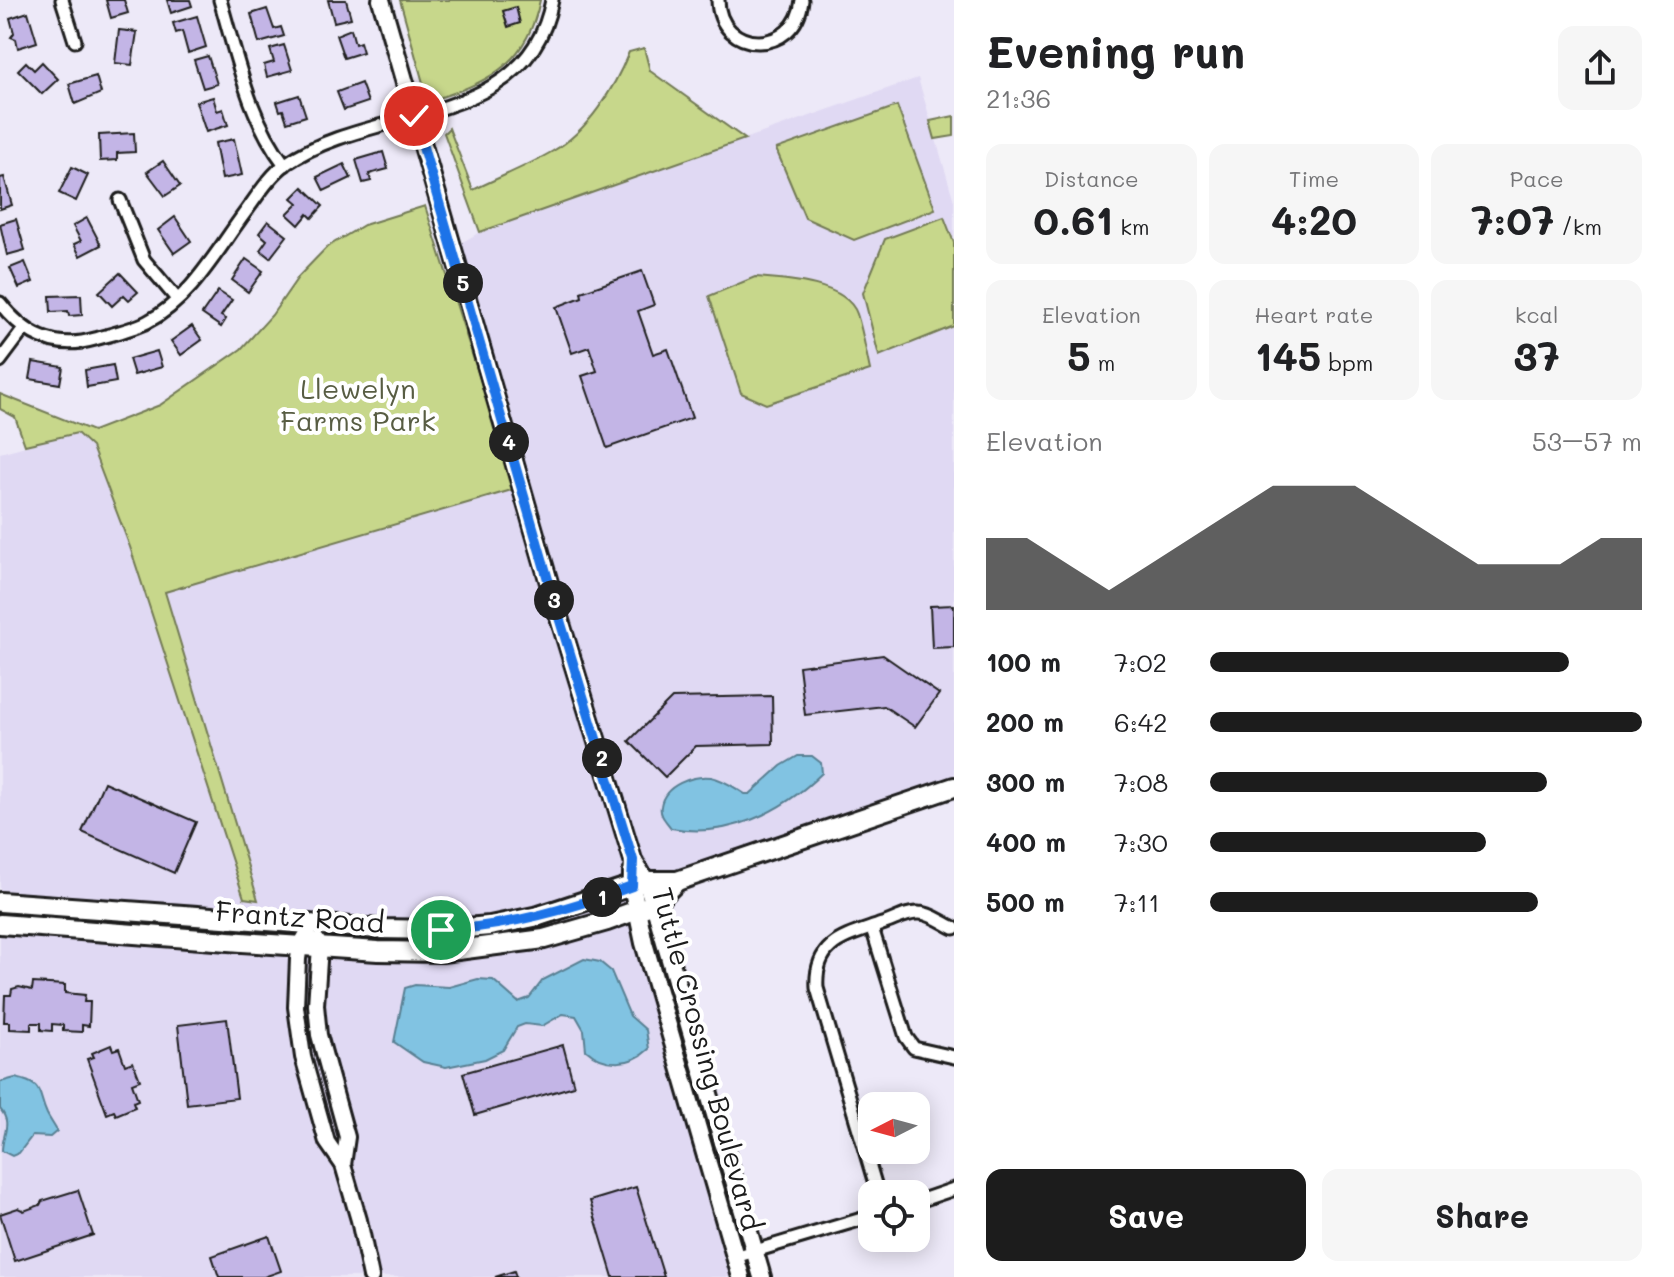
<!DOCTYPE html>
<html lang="en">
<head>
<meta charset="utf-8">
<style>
	:root { --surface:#fff; --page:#f6f6f6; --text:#202124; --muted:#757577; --accent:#1c1c1c }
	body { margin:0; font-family:Mali,sans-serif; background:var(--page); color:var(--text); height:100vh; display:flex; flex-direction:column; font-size:30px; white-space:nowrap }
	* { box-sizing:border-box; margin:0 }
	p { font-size:26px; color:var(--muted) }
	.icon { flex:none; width:44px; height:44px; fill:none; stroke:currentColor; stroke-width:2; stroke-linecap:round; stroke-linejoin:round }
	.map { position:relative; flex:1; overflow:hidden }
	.sheet { display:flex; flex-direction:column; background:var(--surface); width:720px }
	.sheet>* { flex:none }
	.needle { width:52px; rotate:264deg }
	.tools { position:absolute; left:858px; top:1092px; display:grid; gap:16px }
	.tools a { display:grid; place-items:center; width:72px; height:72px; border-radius:16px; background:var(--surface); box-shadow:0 4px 20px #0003; font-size:40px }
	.pin { position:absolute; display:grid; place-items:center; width:68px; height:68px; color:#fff; margin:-34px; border:4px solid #fff; border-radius:50%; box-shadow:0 2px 8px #0007 }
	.km { position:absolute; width:40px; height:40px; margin:-20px; border-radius:50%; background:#222; color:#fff; font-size:22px; line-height:40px; text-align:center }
	.round { display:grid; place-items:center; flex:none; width:84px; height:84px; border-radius:16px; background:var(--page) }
	.head { display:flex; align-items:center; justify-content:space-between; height:136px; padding:0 32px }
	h1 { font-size:44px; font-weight:800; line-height:60px }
	.figures { display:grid; grid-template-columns:repeat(3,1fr); gap:12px; height:136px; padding:8px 32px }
	.figures div { display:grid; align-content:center; border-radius:16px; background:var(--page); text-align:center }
	.figures b { font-size:40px; font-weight:800 }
	.figures small { font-size:22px; font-weight:400 }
	.figures p { font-size:22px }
	.chart { height:224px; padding:16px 32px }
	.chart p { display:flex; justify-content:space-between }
	.chart svg { width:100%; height:144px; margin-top:8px; fill:var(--accent); opacity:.7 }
	.action { display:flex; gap:16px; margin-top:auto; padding:16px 32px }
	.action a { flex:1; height:92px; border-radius:16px; background:var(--accent); color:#fff; font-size:32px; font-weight:800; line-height:92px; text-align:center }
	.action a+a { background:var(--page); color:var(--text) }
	ul { padding:0 32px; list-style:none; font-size:26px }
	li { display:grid; grid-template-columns:128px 96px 1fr; align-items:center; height:60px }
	li i { height:20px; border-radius:10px; background:var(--accent) }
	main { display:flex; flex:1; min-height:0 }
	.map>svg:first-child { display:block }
</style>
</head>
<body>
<main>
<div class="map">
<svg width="954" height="1277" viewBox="0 0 954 1277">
	<rect width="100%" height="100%" fill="#ede9f8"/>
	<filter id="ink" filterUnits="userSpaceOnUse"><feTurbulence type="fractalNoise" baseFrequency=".0125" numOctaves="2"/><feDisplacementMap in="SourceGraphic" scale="16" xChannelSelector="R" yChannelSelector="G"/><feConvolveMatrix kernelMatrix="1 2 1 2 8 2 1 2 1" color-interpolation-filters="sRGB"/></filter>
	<g filter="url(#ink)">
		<!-- built -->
		<path fill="#e0d9f3" d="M918,78L954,201V793L641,898L750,1277H0V453L77,432L92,447L130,547L244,898L258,900L165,592L529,485L461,243L480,232Z"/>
		<!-- green -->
		<g fill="#c7d78b" stroke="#727a54" stroke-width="2">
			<path d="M400,0H540C528,60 492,82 438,98L425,90Z"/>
			<path d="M644,48L650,71L745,139L480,232L444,133L449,128L473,190C499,177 528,166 553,151C588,131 614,89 629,52Z"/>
			<path d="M897,106L935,209L854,240L805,218L776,149Z"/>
			<path d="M954,116V136L935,139L930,121Z"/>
			<path d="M425,206L515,489L165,592L258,900L244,898L130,547L92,447L77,433L25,445L15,417L0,409V394L93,431L160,405L241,349L272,315L299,276L327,247L364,225Z"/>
			<path d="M944,217L954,243V326L879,356L863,293L885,239Z"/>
			<path d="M755,277C783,279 846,282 857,314C863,332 866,352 870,370L766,404L741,393L709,296Z"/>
		</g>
		<!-- water -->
		<g fill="#81c3e2" stroke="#598093" stroke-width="2">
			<path d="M798,756H812L821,763L822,773C782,812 728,839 671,828C666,821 659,815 661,806C664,785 693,775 711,777C723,779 735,788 745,794H750L781,766Z"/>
			<path d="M584,959L600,962L611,971L630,1016L646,1030L649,1049C631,1066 605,1067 586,1050L584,1030L576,1016L563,1014L542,1026L525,1024L517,1027L503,1050L485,1059L446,1067L423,1062L394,1042L405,988L415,985L449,987L478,979L493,980L518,1002L529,998L543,980Z"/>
			<path d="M15,1078C45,1084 37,1092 47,1114C50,1120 54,1125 57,1131L50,1137L32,1136L19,1153L12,1156L2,1151C2,1134 13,1124 0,1109V1082Z"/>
		</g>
		<!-- building -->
		<g fill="#c3b5e6" stroke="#1c1c1c" stroke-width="2">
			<path d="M106,0H124L128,13L111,18Z"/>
			<path d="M167,0H190L192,6L171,13Z"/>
			<path d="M328,0H346L351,18L334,22Z"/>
			<path d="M516,7L520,23L508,27L503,11Z"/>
			<path d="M267,9L274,29L281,27L284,36L259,43L251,14Z"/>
			<path d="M28,12L37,42L18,48L16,39L11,37L14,33L10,18Z"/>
			<path d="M197,16L206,47L188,53L182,31L176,33L173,23Z"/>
			<path d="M351,29L355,44L360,42L363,52L344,58L336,35Z"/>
			<path d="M119,30L137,32L132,65L115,63Z"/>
			<path d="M284,45L292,70L267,77L264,65L274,62L270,49Z"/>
			<path d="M208,56L217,84L203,88L194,60Z"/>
			<path d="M26,62L34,70L42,62L58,79L42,94L18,70Z"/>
			<path d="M96,76L101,93L75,104L69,84Z"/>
			<path d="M361,83L368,102L344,110L337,92Z"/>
			<path d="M299,95L306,116L287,122L283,110L280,111L277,102Z"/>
			<path d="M213,97L217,111L223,109L228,125L206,132L196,102Z"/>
			<path d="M134,133L135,152L117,153V160L100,161L99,135Z"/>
			<path d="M234,139L242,175L222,179L215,143Z"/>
			<path d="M383,152L388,169L369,174L371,181L363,183L356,160Z"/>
			<path d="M163,161L180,186L165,196L147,172Z"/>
			<path d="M344,164L351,178L324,191L317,177Z"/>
			<path d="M72,167L88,175L76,201L59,193Z"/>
			<path d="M4,177L12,205L0,209V178Z"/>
			<path d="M303,187L323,206L312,218L308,214L299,225L287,214L298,203L292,198Z"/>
			<path d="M175,217L191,241L174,253L158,230Z"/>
			<path d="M87,218L101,245L80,256L74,244L81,241L73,226Z"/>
			<path d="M16,219L25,250L7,255L0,224Z"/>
			<path d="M268,221L287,236L270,258L260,250L267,240L259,233Z"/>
			<path d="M246,259L263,271L248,292L232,280Z"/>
			<path d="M25,262L33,282L19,288L10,268Z"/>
			<path d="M642,271L654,305L638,311L653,354L668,349L692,418L607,448L582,376L597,371L589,347L572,353L556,307L582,297L581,292Z"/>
			<path d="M120,273L138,292L129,300L124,295L112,306L99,292Z"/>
			<path d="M218,291L232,300L221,316L226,319L221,327L202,314Z"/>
			<path d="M81,295L82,315L69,316L68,311L51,312L50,296Z"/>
			<path d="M192,326L202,340L181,355L171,341Z"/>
			<path d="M157,351L162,367L134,375L129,359Z"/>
			<path d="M33,362L63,367L60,384L30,379Z"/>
			<path d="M113,365L116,382L87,387L85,370Z"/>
			<path d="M954,605V647L932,648L930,606Z"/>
			<path d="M883,655L939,694L915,727L884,706L805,715L799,666Z"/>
			<path d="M772,696L773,744L696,746L665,777L629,741L672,698Z"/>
			<path d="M104,782L196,822L174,873L82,832Z"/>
			<path d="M33,983L65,985V993L85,995L84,1002H90L89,1026L82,1025V1032L63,1031V1025L52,1024V1031L41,1030V1023H31V1030L10,1029V1022H4L5,995H11L12,989L19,987L32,990Z"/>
			<path d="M227,1019L237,1098L187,1104L178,1025Z"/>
			<path d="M111,1045L113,1050L119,1048L125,1065L133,1062L140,1080L132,1083L138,1100L133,1102L135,1107L116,1115L114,1111L107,1114L87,1059L94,1057L92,1053Z"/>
			<path d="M563,1045L574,1086L475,1115L463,1073Z"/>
			<path d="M636,1187L664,1277H613L590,1201Z"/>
			<path d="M78,1190L93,1235L15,1261L0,1214L18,1208L24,1211L40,1205L42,1201Z"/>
			<path d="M269,1236L281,1271L264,1277H219L212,1256Z"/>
			<path d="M514,1271L516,1277H495Z"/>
		</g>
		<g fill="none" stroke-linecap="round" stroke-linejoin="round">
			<!-- minor casing -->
			<g stroke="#1c1c1c" stroke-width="17">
				<g id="minor">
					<path d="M62,0L75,41"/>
					<path d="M220,0C237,57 248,117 285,165"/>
					<path d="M718,0C719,55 796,57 802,0"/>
					<path d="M120,200L144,260L177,299"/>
					<path d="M0,303C24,334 54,351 95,339C112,334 131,330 147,322C190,300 216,252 244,214C256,198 270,175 287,163C373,104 529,129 552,0"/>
					<path d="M0,361L24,329"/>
					<path d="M872,928L906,1037L914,1048L954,1057"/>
					<path d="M878,1194L817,988C814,941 846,937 882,924C893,921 907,912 919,913C930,913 944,923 954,928"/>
					<path d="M916,1202L954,1189"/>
					<path d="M735,1257L872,1216"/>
				</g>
			</g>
			<!-- tertiary casing -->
			<g stroke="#1c1c1c" stroke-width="20">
				<g id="tertiary">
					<path d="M312,925L300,945L298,959L296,1007L303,1057L327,1142L343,1165L359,1220L371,1277"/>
					<path d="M317,940L320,946L316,1005L319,1035L347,1137L343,1165"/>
				</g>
			</g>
			<!-- secondary casing -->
			<g stroke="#1c1c1c" stroke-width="22">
				<g id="secondary">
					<path d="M381,0L558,614L633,860L646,881L654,904L762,1277"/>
					<path d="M632,873V886L644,943L741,1277"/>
				</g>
			</g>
			<!-- primary casing -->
			<g stroke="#1c1c1c" stroke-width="24">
				<g id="primary">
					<path d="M0,902L379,929L441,930L490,926L539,916L646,881H677L954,787"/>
					<path d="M0,924L242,942L378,951L442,952L544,939L607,921L654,904L677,881"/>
				</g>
			</g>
			<!-- minor -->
			<use href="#minor" stroke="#fff" stroke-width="11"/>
			<!-- tertiary -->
			<use href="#tertiary" stroke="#fff" stroke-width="14"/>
			<!-- secondary -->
			<use href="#secondary" stroke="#fff" stroke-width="16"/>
			<!-- primary -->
			<use href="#primary" stroke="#fff" stroke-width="18"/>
		</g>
	</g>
	<g fill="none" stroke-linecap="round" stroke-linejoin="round" filter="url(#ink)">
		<!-- route casing -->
		<g stroke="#fff" stroke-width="16">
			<path id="route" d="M414,116L558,614L633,860L632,886C570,909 507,927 441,930"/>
		</g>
		<!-- route -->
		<use href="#route" stroke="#1a73e8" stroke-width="10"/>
	</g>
	<g text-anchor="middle" stroke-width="8" stroke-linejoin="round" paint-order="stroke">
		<!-- park labels -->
		<g font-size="28" fill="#585d43" stroke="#fff">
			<text x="358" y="399">Llewelyn<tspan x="358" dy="32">Farms Park</tspan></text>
		</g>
		<!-- street labels -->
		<g font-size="28" fill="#1c1c1c" stroke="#fff">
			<text transform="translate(300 917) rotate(4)" y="10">Frantz Road</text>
			<text transform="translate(707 1059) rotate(75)" y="10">Tuttle Crossing Boulevard</text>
		</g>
	</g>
</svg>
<div class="tools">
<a><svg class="needle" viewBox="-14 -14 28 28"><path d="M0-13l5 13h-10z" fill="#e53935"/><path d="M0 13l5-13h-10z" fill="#757577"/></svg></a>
<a><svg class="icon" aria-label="locate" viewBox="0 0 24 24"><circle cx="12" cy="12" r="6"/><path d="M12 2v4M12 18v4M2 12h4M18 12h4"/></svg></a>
</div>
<div class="pin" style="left:441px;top:930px;background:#1e9e55"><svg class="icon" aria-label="arrive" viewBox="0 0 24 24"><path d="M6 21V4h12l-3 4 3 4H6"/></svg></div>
<div class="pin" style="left:414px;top:116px;background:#d93025"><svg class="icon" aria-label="check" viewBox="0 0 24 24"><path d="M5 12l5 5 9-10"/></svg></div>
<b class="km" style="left:602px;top:897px">1</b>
<b class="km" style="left:602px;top:758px">2</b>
<b class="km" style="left:554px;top:600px">3</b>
<b class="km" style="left:509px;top:442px">4</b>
<b class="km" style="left:463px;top:283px">5</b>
</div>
<section class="sheet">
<div class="head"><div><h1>Evening run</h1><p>21:36</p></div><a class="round"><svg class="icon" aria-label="share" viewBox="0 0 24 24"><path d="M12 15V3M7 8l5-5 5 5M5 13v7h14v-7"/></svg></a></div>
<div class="figures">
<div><p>Distance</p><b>0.61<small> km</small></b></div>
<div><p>Time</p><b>4:20</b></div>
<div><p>Pace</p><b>7:07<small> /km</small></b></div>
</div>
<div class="figures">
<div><p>Elevation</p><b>5<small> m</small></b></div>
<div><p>Heart rate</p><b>145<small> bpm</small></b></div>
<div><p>kcal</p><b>37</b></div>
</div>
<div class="chart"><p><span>Elevation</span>53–57 m</p>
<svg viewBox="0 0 160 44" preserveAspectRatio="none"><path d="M0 44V22L10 22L20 30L30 38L40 30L50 22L60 14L70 6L80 6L90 6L100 14L110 22L120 30L130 30L140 30L150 22L160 22V44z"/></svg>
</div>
<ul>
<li><b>100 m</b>7:02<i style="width:83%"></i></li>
<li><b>200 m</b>6:42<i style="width:100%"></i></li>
<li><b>300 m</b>7:08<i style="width:78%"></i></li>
<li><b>400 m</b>7:30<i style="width:64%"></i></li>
<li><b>500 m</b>7:11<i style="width:76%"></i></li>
</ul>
<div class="action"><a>Save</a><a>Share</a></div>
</section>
</main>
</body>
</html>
